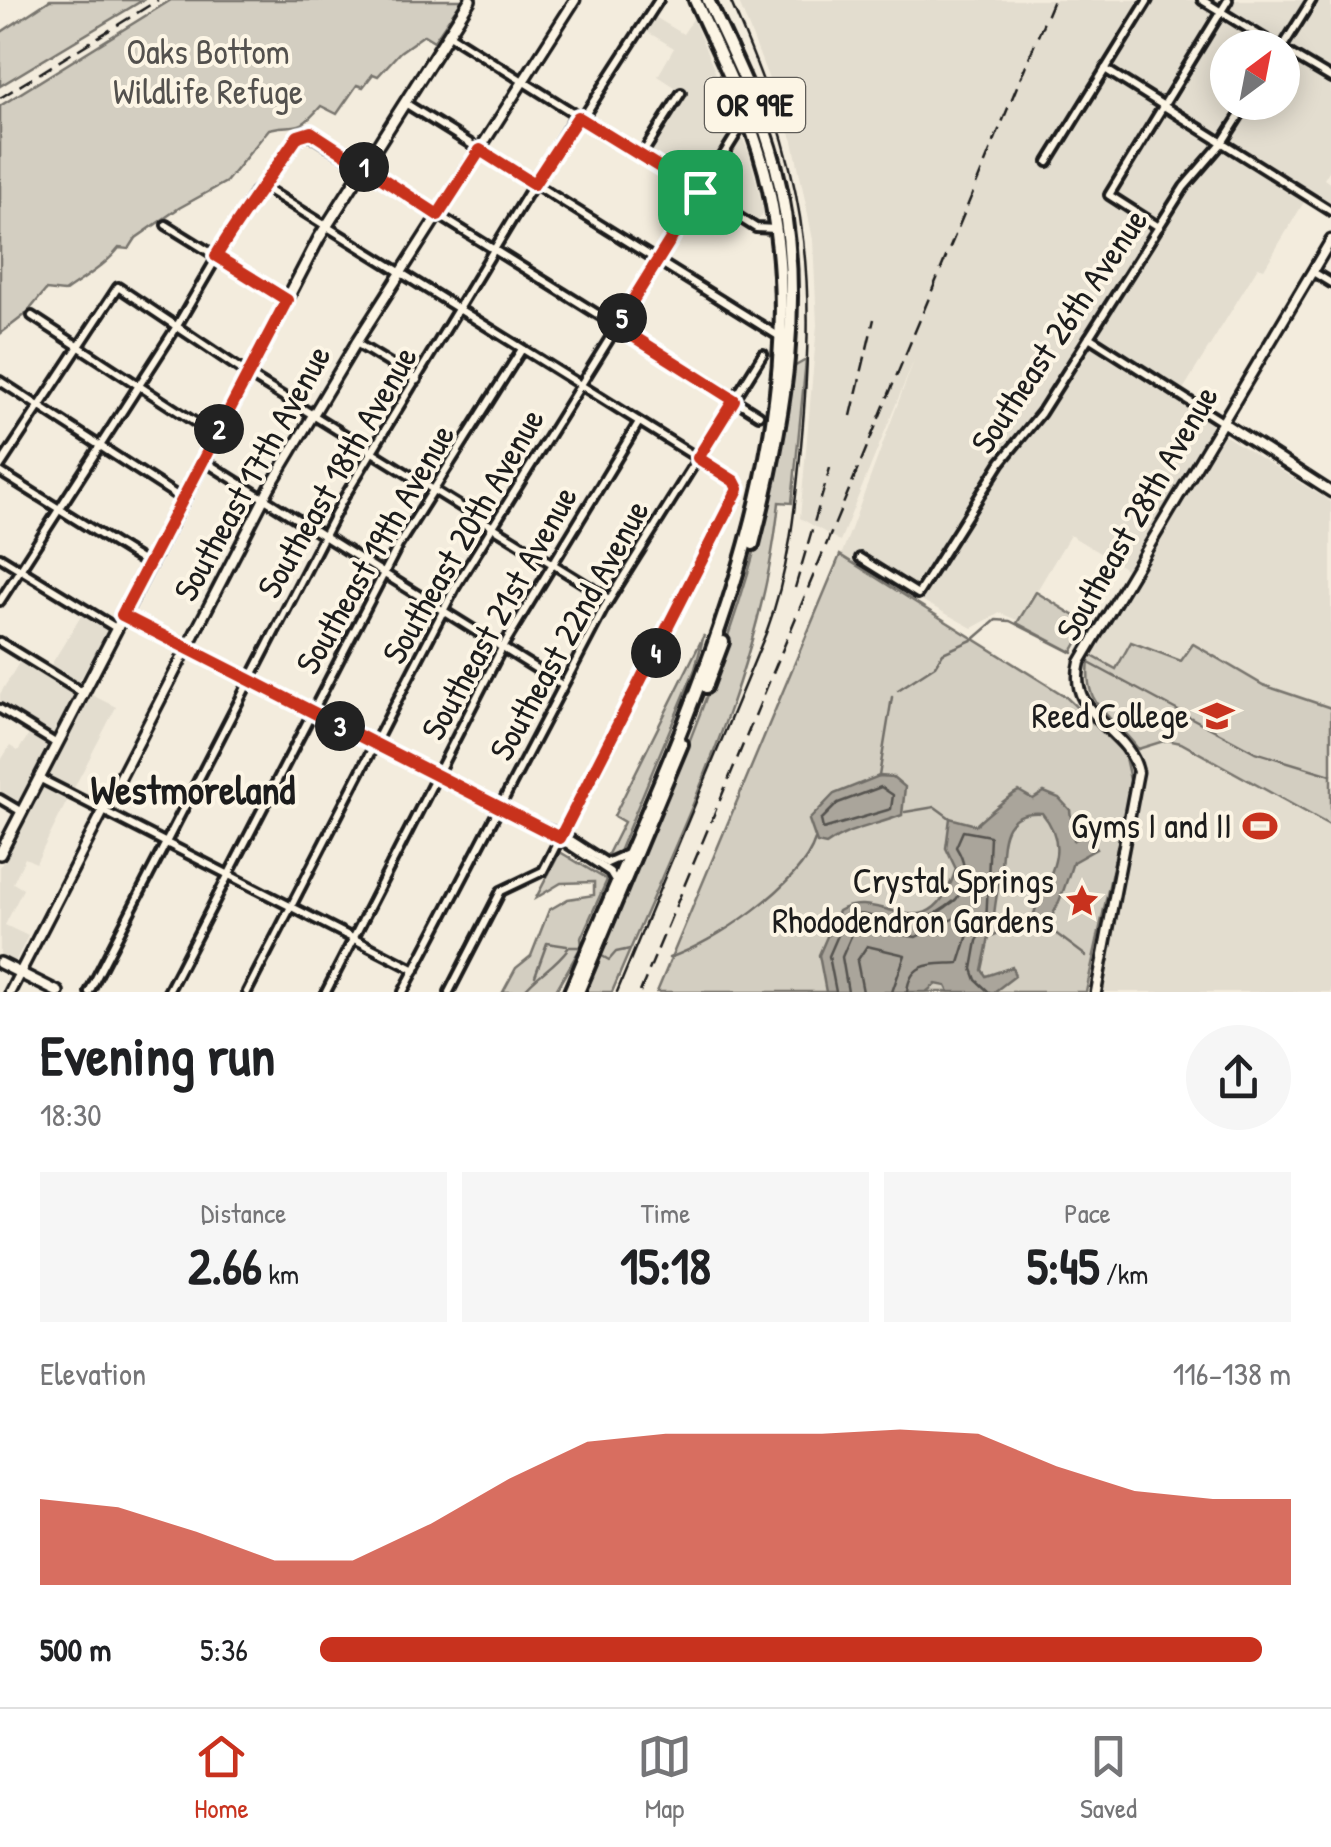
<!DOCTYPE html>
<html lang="en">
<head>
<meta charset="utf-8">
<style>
	:root { --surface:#fff; --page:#f6f6f6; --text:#202124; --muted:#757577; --line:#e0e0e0; --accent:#c8321e }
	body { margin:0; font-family:"Patrick Hand",sans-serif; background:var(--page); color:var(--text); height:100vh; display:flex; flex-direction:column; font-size:38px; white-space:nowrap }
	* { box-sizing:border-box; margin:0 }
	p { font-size:32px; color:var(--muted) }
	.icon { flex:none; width:55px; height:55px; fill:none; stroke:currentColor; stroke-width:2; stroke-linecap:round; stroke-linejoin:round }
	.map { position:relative; height:992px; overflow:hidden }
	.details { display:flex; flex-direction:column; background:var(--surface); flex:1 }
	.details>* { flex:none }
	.needle { width:65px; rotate:32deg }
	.buttons { position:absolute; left:1210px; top:30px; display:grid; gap:20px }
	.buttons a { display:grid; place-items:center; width:90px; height:90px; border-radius:50%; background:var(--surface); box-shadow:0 5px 25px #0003; font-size:50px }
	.pin { position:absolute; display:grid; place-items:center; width:85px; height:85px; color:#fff; margin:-42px; border-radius:20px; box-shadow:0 5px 15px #0006 }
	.km { position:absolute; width:50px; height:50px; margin:-25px; border-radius:50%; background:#222; color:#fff; font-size:28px; line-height:50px; text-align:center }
	.round { display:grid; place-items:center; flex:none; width:105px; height:105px; border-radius:52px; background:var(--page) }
	.summary { display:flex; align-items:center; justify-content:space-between; height:170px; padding:0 40px }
	h1 { font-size:55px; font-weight:700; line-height:75px }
	.figures { display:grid; grid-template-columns:repeat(3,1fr); gap:15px; height:170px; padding:10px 40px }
	.figures div { display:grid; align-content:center; border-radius:0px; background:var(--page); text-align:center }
	.figures b { font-size:50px; font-weight:700 }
	.figures small { font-size:28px; font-weight:400 }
	.figures p { font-size:28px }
	.chart { height:280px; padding:20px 40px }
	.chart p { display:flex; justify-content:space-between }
	.chart svg { width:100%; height:180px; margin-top:10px; fill:var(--accent); opacity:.7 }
	ul { padding:0 40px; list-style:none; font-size:32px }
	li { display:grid; grid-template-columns:160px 120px 1fr; align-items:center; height:75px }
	li i { height:25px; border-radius:12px; background:var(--accent) }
	.tabs { display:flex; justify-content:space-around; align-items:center; height:140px; border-top:2px solid var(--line); background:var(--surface); font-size:28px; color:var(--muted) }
	.tabs a { display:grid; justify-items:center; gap:5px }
	.tabs .on { color:var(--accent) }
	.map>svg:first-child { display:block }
</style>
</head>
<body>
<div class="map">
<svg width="1331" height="992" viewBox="0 0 1331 992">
	<rect width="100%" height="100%" fill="#f3ecdd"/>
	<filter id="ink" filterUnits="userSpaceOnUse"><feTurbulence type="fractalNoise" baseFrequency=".01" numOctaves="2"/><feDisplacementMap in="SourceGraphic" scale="20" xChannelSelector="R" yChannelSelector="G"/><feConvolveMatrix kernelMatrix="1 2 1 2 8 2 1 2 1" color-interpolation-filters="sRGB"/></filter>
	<g filter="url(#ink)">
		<!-- built -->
		<g fill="#e3ddcf" fill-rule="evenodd">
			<path d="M738,0H1331V168L1324,179L1331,184V211L1307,197L1264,269L1258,267L1181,393L1218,418L1126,569L1070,535L1019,621L1000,613L972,628L841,556L914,360L840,541L800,518L817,325L813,240L793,141ZM1228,48H1282V102H1228Z"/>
			<path d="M655,17L683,34L693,19L749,153L764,212L757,223L643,152L681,91L658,76L674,48L646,31Z"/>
			<path d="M1224,435L1331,502V992H1103L1145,774L1130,738L1089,698L1085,664Z"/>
			<path d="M83,613L108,631L77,685L49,668Z"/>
			<path d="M23,656L77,689L52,740L0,709V694Z"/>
			<path d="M88,693L116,707L73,790L46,775Z"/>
			<path d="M32,730L51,742L19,801L0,791V762L10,746L18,751Z"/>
			<path d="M43,786L68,799L36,863L25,858L13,883L23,889L5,925L28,936L15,962L0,955V867Z"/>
		</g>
		<!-- green -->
		<g fill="#d3cec1" stroke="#78756e" stroke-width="2.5">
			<path d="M50,0H143L0,86V33Z"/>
			<path d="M171,0H462L434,41L424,35L400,52L378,76L373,74L363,87L357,85L337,114L321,106C295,136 299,121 269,129L226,182L179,208L136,238L129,249L119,248C105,266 84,278 64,292L46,290L26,314L0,334V106Z"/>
			<path d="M806,360L792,503L779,502C762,674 678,834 612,992H585C670,788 765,589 792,368Z"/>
			<path d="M840,555L1065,696L1124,753L1131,784L1086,992H657Z"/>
			<path d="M1036,592L1088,624L1072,652L1017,623Z"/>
			<path d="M704,635L695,669L616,859L607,856L624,822L614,816Z"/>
			<path d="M1131,642L1181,661L1193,644L1263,685L1331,708V826L1181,743L1167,740L1138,749C1111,712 1080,708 1090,655L1116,669Z"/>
			<path d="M560,852L607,880L581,938L582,945L555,992H503L516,968L531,956L549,910L568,899L594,895V882L561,883L536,898Z"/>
		</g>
		<!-- water -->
		<g fill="#aaa59b" stroke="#716e68" stroke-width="2.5">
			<path d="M879,776L893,777L905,787L902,815C875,826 851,827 826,845L817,843L809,820L834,794Z"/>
			<path d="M1019,791L1033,799L1044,792L1059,798L1070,810L1074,840L1086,834L1096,849L1073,862C1067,880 1054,926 1036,933L1031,927C1036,886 1078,856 1042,813C997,810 1004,847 1000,876C998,889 995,903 994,916L1006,930L989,937L982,970L986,976L1012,967L1015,976L994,992H949L946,986L936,984L926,992H826L819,955L838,911C881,885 928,957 956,869L946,848L950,818L976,825C982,819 1012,793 1019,791Z"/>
		</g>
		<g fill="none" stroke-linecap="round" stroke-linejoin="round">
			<!-- shore -->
			<g stroke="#55534f" stroke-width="2.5">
				<path d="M881,787L893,795L891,809L823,829L821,820L838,803Z"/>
				<path d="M836,992L829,956L845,919C875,901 891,946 946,907C954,901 958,900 961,890C965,871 966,863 956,847L963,831L990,836L986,925L977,941L972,969L976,980L989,992"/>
				<path d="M848,992L842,957L855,927L916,937L969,911L972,922L959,963C937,965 910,959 907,992"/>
				<path d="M863,992L857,961L867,946L905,955L892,992"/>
			</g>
			<!-- stream -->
			<g stroke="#716e68" stroke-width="2.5">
				<path d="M1089,663L1255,752L1331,775"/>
				<path d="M898,690L935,666L943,653L974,639L996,620L1010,621L1073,653"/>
				<path d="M879,776L892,697"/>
				<path d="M905,812L935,807L950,818"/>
				<path d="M1046,926L1086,956"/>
				<path d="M602,956L609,960L616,952L630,949"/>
				<path d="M669,958C713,943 800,886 815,840"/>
				<path d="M535,976L547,943L567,946"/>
				<path d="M523,992C538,973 553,969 569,947H580"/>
			</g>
			<!-- minor casing -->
			<g stroke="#1c1c1c" stroke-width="14">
				<g id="minor">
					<path d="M1202,0L1280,48"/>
					<path d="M448,34L756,228L776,229"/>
					<path d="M1282,48L1312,0"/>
					<path d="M1282,49L1331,78"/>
					<path d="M1105,69L1331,211"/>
					<path d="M405,103L780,337"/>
					<path d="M641,156L681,93"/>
					<path d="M1048,162L1148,0"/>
					<path d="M262,186L731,479L738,489L543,871L501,891L449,992"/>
					<path d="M166,225L287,300"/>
					<path d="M1159,227L1109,195L1228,0"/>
					<path d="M1313,272L1331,283"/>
					<path d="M32,316L216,436"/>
					<path d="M1089,337L1222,422"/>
					<path d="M356,343L417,380"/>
					<path d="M0,381L182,499"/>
					<path d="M204,461L562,685"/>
					<path d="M0,466L118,287L255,379L609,599"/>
					<path d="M0,472L149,565"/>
					<path d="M0,557L116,628"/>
					<path d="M860,558L918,594L1001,462L1041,413L1184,187L1222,143L1248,102"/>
					<path d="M0,601L174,331L255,192L268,181L304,131L759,415"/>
					<path d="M124,616L498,808L568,838L607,863L627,854"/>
					<path d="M0,642L83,693"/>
					<path d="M0,709L57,744"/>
					<path d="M39,778L415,970"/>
					<path d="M0,799L22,812"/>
					<path d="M560,839L610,872L616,882"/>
					<path d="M89,992L342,501L573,119L586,113L659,0"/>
					<path d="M168,992L398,546L522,349"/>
					<path d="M247,992L456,586L739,130L749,122"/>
					<path d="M326,992L502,648L639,422"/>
					<path d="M403,992L604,608L763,354"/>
				</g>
			</g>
			<!-- tertiary casing -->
			<g stroke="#1c1c1c" stroke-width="15">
				<g id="tertiary">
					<path d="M1222,422L1331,492"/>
					<path d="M10,992L270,487L356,343L575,0"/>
					<path d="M1096,992L1138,772C1128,726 1066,717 1080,662L1331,240"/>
				</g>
			</g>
			<!-- secondary casing -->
			<g stroke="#1c1c1c" stroke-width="16">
				<g id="secondary">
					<path d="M0,854L319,238L470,0"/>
					<path d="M0,963L58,992"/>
				</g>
			</g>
			<!-- trunk casing -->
			<g stroke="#1c1c1c" stroke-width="18">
				<g id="trunk">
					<path d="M708,0C733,54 760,107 775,164C808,289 785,421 753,544"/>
					<path d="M706,687L723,642"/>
					<path d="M570,992C671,749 825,460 769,190C755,123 723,62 695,0"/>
					<path d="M578,992L682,744"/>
				</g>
			</g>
			<!-- minor -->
			<use href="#minor" stroke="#fcf5e5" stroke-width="6"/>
			<!-- tertiary -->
			<use href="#tertiary" stroke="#fcf5e5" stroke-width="8"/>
			<!-- secondary -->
			<use href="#secondary" stroke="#fcf5e5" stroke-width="9"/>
			<!-- trunk -->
			<use href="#trunk" stroke="#fcf5e5" stroke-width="10"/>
			<!-- tram -->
			<path stroke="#1c1c1c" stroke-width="2.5" d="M617,992L766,633C789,572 795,510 801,446C818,260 805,171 730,0"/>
			<!-- rail -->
			<g stroke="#1c1c1c" stroke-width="2.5" stroke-dasharray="15 8" stroke-linecap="butt">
				<path d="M0,98L158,0"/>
				<path d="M851,416L874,319"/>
				<path d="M795,588L830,468"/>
				<path d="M640,992L1053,0"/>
			</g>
		</g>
	</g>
	<g fill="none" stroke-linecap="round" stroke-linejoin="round" filter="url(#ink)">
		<!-- route casing -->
		<g stroke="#fff" stroke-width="20">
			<path id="route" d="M578,117L700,192L617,326L734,400L698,458L734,481L738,489L560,838L122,615L287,300L216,256C242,213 270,177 298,136L311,132L438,215L480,150L534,184Z"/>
		</g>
		<!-- route -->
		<use href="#route" stroke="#c8321e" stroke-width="12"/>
	</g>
	<!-- icons -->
	<defs>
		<g id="university-bare" transform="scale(2.7)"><path d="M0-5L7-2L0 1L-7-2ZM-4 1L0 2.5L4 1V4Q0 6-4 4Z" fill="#c8321e" stroke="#fcf5e5" stroke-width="2.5" paint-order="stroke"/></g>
		<g id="stadium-bare" transform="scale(2.7)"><path d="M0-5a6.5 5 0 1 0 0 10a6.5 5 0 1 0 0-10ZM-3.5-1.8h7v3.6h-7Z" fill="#c8321e" stroke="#fcf5e5" stroke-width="2.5" paint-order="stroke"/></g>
		<g id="sight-bare" transform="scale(2.7)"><path d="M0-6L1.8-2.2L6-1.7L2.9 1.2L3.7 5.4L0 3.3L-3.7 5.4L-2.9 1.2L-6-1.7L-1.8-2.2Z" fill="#c8321e" stroke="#fcf5e5" stroke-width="2.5" paint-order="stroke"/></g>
	</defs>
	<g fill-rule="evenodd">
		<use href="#university-bare" x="1217" y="716"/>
		<use href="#stadium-bare" x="1260" y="826"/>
		<use href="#sight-bare" x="1082" y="901"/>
	</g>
	<g text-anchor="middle" stroke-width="8" stroke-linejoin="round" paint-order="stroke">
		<!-- shield labels -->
		<rect fill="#fcf5e5" stroke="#5f5d58" stroke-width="2.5" x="705" y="78" width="100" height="54" rx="8"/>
		<g font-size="32" font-weight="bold" fill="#1c1c1c">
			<text x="755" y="116">OR 99E</text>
		</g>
		<!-- park labels -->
		<g font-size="35" fill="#53514e" stroke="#fcf5e5">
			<text x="208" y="64">Oaks Bottom<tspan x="208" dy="40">Wildlife Refuge</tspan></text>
		</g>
		<!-- street labels -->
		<g font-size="35" fill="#1c1c1c" stroke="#fcf5e5">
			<text transform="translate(1059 331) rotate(-56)" y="12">Southeast 26th Avenue</text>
			<text transform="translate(337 472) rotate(-60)" y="12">Southeast 18th Avenue</text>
			<text transform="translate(252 473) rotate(-61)" y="12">Southeast 17th Avenue</text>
			<text transform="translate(1137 513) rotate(-60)" y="12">Southeast 28th Avenue</text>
			<text transform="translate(463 536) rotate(-60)" y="12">Southeast 20th Avenue</text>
			<text transform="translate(375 549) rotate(-60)" y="12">Southeast 19th Avenue</text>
			<text transform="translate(499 613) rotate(-61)" y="12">Southeast 21st Avenue</text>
			<text transform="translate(569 630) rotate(-61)" y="12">Southeast 22nd Avenue</text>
		</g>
		<!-- poi labels -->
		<g font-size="35" fill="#1c1c1c" stroke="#fcf5e5" text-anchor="end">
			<text x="1189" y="728">Reed College</text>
			<text x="1232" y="838">Gyms I and II</text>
			<text x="1054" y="893">Crystal Springs<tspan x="1054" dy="40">Rhododendron Gardens</tspan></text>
		</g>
		<!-- quarter labels -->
		<g font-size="40" font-weight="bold" fill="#1c1c1c" stroke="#fcf5e5">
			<text x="193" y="804">Westmoreland</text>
		</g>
	</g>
</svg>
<div class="buttons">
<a><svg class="needle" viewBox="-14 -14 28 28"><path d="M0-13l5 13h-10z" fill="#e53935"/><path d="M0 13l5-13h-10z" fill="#757577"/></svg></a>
</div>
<div class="pin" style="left:700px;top:192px;background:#1e9e55"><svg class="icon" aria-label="arrive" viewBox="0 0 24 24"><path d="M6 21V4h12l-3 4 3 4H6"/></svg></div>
<b class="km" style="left:364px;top:167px">1</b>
<b class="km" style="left:219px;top:429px">2</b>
<b class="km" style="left:340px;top:726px">3</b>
<b class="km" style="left:656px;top:653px">4</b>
<b class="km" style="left:622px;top:318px">5</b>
</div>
<section class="details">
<div class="summary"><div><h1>Evening run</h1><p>18:30</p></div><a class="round"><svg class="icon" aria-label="share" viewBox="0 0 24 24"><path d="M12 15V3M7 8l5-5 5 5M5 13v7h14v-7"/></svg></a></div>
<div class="figures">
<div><p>Distance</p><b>2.66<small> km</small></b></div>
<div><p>Time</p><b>15:18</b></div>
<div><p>Pace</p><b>5:45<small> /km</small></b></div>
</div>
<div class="chart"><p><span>Elevation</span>116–138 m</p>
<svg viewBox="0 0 160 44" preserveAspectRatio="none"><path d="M0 44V23L10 25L20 31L30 38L40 38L50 29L60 18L70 9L80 7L90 7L100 7L110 6L120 7L130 15L140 21L150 23L160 23V44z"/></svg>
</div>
<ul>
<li><b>500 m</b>5:36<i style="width:97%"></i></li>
</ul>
</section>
<nav class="tabs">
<a class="on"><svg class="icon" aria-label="home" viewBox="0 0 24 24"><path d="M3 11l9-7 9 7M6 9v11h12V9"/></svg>Home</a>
<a><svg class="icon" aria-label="map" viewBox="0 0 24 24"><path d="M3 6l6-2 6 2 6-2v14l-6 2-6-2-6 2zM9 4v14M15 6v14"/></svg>Map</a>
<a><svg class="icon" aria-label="saved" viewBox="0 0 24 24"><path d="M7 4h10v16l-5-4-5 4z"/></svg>Saved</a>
</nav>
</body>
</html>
